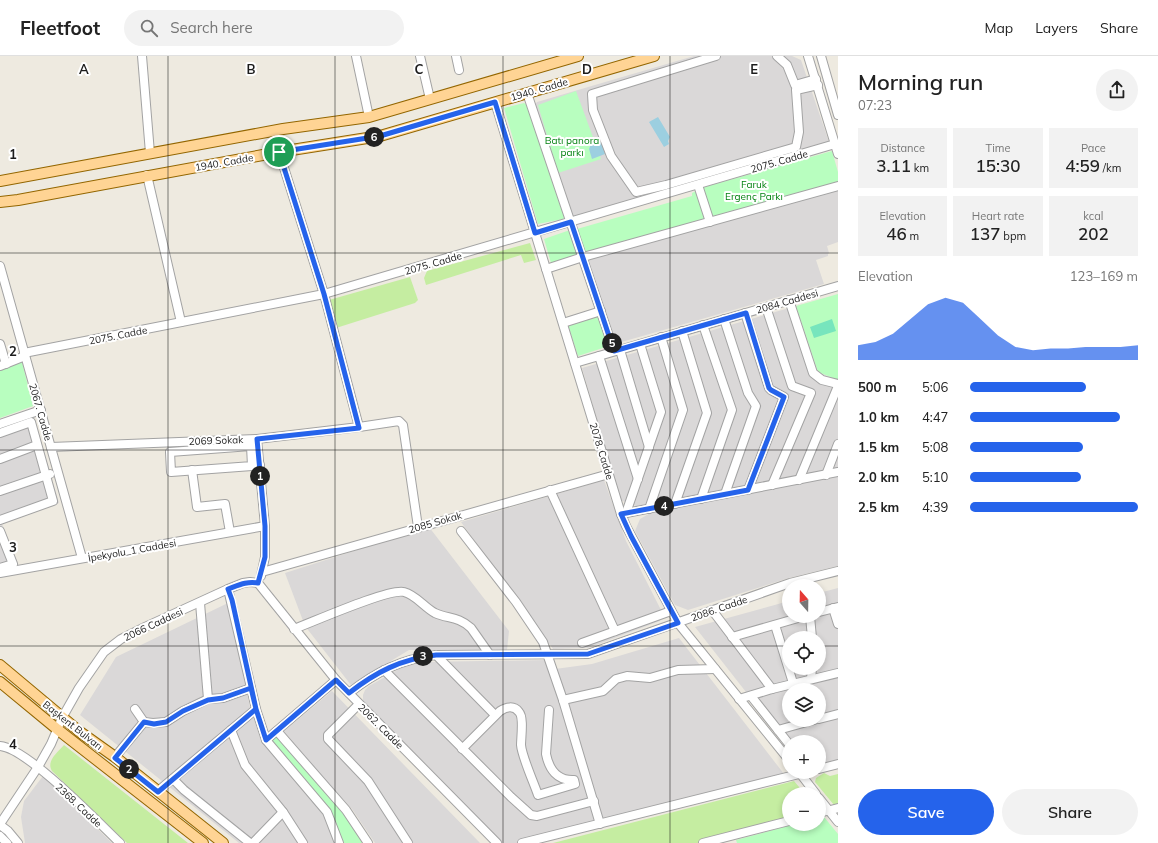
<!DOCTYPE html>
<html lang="en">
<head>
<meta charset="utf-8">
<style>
	:root { --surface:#fff; --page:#f2f2f2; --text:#222; --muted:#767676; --line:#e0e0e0; --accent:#2563eb }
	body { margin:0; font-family:Mulish,sans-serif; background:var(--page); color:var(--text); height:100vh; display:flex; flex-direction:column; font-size:15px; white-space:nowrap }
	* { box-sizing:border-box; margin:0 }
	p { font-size:13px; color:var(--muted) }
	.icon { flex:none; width:22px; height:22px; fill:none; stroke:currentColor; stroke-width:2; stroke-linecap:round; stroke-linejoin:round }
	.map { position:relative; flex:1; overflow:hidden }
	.drawer { display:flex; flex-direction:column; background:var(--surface); width:320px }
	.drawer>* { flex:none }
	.needle { width:26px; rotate:340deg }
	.buttons { position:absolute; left:782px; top:523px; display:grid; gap:8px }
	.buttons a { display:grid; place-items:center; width:44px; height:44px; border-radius:50%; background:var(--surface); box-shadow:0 2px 6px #0003; font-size:20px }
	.pin { position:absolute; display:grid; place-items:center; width:34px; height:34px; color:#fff; margin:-17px; border:2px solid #fff; border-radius:50%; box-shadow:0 1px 4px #0007 }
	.km { position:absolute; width:20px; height:20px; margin:-10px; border-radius:50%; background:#222; color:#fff; font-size:11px; line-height:20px; text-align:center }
	.round { display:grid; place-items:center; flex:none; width:42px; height:42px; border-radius:21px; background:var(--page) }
	.headline { display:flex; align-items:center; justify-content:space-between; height:68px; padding:0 20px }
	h1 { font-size:22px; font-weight:600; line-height:30px }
	.metrics { display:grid; grid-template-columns:repeat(3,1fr); gap:6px; height:68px; padding:4px 20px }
	.metrics div { display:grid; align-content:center; border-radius:0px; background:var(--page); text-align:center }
	.metrics b { font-size:17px; font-weight:600 }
	.metrics small { font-size:11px; font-weight:400 }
	.metrics p { font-size:11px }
	.chart { height:112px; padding:8px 20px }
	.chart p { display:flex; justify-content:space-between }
	.chart svg { width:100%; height:72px; margin-top:4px; fill:var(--accent); opacity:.7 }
	.action { display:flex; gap:8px; margin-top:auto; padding:8px 20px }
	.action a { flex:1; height:46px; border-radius:24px; background:var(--accent); color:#fff; font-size:16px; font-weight:600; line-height:46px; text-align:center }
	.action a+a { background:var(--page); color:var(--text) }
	ul { padding:0 20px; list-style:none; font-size:13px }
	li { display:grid; grid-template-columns:64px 48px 1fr; align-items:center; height:30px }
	li i { height:10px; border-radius:5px; background:var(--accent) }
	header { display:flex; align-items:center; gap:24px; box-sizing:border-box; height:56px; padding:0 20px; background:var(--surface); border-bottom:1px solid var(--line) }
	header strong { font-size:19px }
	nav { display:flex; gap:22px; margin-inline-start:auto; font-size:14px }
	.search { width:280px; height:36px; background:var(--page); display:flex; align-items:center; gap:10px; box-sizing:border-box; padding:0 14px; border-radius:22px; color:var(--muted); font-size:15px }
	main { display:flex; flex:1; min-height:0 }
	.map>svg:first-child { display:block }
</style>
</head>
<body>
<header>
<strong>Fleetfoot</strong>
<div class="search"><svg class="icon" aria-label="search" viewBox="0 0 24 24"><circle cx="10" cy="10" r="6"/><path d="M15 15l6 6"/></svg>Search here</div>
<nav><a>Map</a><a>Layers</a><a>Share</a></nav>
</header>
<main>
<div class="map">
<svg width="838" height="787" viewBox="0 0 838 787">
	<rect width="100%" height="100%" fill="#eeeae0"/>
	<!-- residential -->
	<g fill="#dad8d8" fill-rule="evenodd">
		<path d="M694,0H792L801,4L829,86L826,90L574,161H571L535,49L537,46Z"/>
		<path d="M838,133V186L827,190L829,197L828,198V200L816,204L824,228L618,287L615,286L587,206L588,203Z"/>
		<path d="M796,250L818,316L838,324V412L636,450L620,444L582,312Z"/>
		<path d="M29,361L35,364L59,447L2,468L20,512L0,516V371Z"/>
		<path d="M838,420V510L789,522L688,554L675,549L635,475L640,463L652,456Z"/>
		<path d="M604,424L626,485L662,556L660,565L588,592L553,593L461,466Z"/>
		<path d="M429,471L509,575L507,594H409L351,629L305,570L285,517Z"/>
		<path d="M838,532V705L819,711V686H789V691L695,571L789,545V560H819V537ZM789,582H819V612H789ZM789,634H819V664H789Z"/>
		<path d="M228,547L250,651L261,684L327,759L336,787H239L80,659L116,601Z"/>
		<path d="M679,582L784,718L600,766L555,613L592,608Z"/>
		<path d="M548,604L596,765L519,787H493L366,651L363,645V639L365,634L369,630L401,612L423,606Z"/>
		<path d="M332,635L480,787H375L352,753L282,677Z"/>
		<path d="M43,720L112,787H25L21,761L24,745Z"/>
	</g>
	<!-- grass -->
	<g fill="#c5eda1">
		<path d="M530,187L536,204L524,207L521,199L426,229L424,222L427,215Z"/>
		<path d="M410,221L418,244L415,247L336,272L329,244Z"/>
		<path d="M64,689L188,787H127L52,715C46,705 57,697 64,689Z"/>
		<path d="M824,717L830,720L838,718V750L834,749L815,726L816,722Z"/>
		<path d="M794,725L805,738H789V763L701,787H553Z"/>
	</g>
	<!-- park -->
	<g fill="#b8febf">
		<path d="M576,35L601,103L558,117L538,49Z"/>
		<path d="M524,47L527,49L565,161L563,163L538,168L504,52Z"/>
		<path d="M832,95L838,116V127L711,162L701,132Z"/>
		<path d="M696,135L705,164L585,197L577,173L692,140V137Z"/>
		<path d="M570,174L578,199L551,207L544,183Z"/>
		<path d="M838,238V324L818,316L796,250Z"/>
		<path d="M599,259L609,290L578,300L568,269Z"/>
		<path d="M22,306L33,350L0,362V314Z"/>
		<path d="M277,680L344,756L364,787H344L330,755L270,686Z"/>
		<path d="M824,761L838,778V787H737L736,784L795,768H819V762Z"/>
	</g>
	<!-- pitch -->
	<path fill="#77e5bd" d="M832,263L836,275L814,282L810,271Z"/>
	<!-- water -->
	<g fill="#9ccfe0">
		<path d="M658,61L670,81L668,85L669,88L664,91L649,66Z"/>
		<path d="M601,85L605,98L592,103L589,93L591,88Z"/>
	</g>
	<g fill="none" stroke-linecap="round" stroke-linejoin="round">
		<!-- minor casing -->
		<g stroke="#a3a3a3" stroke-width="10">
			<g id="minor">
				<path d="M142,0L150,97"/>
				<path d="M356,0L369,61"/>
				<path d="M420,0L430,43"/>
				<path d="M456,0L459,14"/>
				<path d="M716,0L592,38L593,54L611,100L636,136L666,129L796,91L799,76L796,34L818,29"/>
				<path d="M777,0L787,9L795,29L816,23"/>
				<path d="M808,0L838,98"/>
				<path d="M821,0L838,59"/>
				<path d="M527,37L614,295"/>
				<path d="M495,46L621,458L626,470L678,567L789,704"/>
				<path d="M279,96L324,238L359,371"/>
				<path d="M147,119L181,266"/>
				<path d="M698,129L710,166"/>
				<path d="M0,210L82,502"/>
				<path d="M546,213L583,201L838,130"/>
				<path d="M789,244L813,317L822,324L838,328"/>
				<path d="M766,251L792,330L811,337L772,429"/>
				<path d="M745,257L769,332L771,334L784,341L748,434"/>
				<path d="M724,263L748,337L756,350L725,438"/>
				<path d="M563,267L601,255"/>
				<path d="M0,288L6,308"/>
				<path d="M620,294L649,391"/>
				<path d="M24,297L324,238L835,88"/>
				<path d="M599,300L638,423"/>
				<path d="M575,307L838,230"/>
				<path d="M0,310L25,300"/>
				<path d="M0,368L41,354"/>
				<path d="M0,377L31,366L53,445L0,464"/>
				<path d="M257,383L265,470V501L261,520"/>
				<path d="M51,391L257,383L359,371L399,365L403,369L418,471"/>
				<path d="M0,403L37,389"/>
				<path d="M252,410L251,390L170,396L171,416L252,410L260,409"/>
				<path d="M192,414L197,451L225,448L230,476"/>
				<path d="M826,419L838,388"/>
				<path d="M799,424L838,330"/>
				<path d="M550,434L615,575"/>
				<path d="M0,435L50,418"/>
				<path d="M701,443L732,354L703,269"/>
				<path d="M675,448L707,357L682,275"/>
				<path d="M649,453L683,354L661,281"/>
				<path d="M626,457L661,356L640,288"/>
				<path d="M621,458L838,416"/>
				<path d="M0,475L13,508L0,512"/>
				<path d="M461,475L516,546L543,586L563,644L600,768"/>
				<path d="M262,516L609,418"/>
				<path d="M0,517L265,470"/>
				<path d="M258,527L336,624L497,787"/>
				<path d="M228,533L256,653L266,684L327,756L339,787"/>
				<path d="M200,547L208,643"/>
				<path d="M833,552L838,568"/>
				<path d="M712,554L772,633"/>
				<path d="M819,556L838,551"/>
				<path d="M810,560L812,582"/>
				<path d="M775,569L793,627"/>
				<path d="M294,573C313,566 389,532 404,536C416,539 424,551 435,557C448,563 458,560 471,572L490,599"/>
				<path d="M732,581L805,560"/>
				<path d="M582,587L671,555"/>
				<path d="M436,599L495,659"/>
				<path d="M384,614L511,741L531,759L537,760L594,745"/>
				<path d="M811,623L812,612"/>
				<path d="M349,637C376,616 401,603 436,599L588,598L790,527L838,515"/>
				<path d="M751,640L789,688"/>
				<path d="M739,643L772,633L838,617"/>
				<path d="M563,644L603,635L616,623L627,620L650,622L678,614L715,613"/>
				<path d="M359,648L328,679V683L368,725L408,787"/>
				<path d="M135,653L144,666"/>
				<path d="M819,663L838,658"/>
				<path d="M231,674L245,709L283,756L303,787"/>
				<path d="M778,674L814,664"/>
				<path d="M277,675L346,754L368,787"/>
				<path d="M266,684L336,624"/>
				<path d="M0,690C27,692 98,766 120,787"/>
				<path d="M462,693L500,655C506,651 514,649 519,656C524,661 521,682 521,689C522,701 534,727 538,739L575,728L574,724C557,725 549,713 546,698L549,654"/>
				<path d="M115,701L144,666L153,667L166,666L183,655L208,643L223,642L251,632"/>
				<path d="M819,713L838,708"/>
				<path d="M799,716L816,738"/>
				<path d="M173,723L184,734L250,787"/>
				<path d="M158,735L256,653"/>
				<path d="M819,742L838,766"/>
				<path d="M819,757L838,752"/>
				<path d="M0,768L38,711L51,688L62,662L79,632L104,596L121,583L145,571L228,533L243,527L250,526L258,527"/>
				<path d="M0,769L8,775L18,787"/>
				<path d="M0,780L7,787"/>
				<path d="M253,787L283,756"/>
				<path d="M522,787L807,716"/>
				<path d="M703,787L789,765"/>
			</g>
		</g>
		<!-- major casing -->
		<g stroke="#936600" stroke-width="12">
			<g id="major">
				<path d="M0,125L283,73L369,61L578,0"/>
				<path d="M0,146L18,144L279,96L380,80L654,0"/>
				<path d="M0,609L80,676L115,701L223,787"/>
				<path d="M0,626L57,673L203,787"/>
			</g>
		</g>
		<!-- minor -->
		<use href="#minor" stroke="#fff" stroke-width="8"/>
		<!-- major -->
		<use href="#major" stroke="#ffd494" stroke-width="10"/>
	</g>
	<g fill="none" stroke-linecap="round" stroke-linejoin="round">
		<!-- route casing -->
		<g stroke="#fff" stroke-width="8">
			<path id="route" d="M279,96L324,238L359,372L257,383L265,470V501L258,527C247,525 239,529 228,533L232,544L256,653L158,736L115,702L144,666L154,668L166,666L183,655L208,644L223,642L251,632L256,653L266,684L336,624L349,637C376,616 401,603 436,599L588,598L678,567L631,480L621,458L748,434L784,341L771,334L769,332L746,257L614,295L571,166L535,177L495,46L380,80L279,96"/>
		</g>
		<!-- route -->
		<use href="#route" stroke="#2563eb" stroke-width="5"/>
	</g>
	<!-- grid -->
	<path fill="none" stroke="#1c1c1c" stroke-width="1" stroke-opacity="0.55" d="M168,0V787M335,0V787M503,0V787M670,0V787M0,197H838M0,394H838M0,590H789M819,590H838"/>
	<g text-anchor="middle" stroke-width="4" stroke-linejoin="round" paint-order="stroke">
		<!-- street labels -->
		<g font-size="10" fill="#1c1c1c" stroke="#fff">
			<text transform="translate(539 33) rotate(-16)" y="4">1940. Cadde</text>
			<text transform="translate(779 105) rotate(-16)" y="4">2075. Cadde</text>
			<text transform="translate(224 106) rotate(-10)" y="4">1940. Cadde</text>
			<text transform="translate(433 207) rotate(-16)" y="4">2075. Cadde</text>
			<text transform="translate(787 245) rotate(-16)" y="4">2084 Caddesi</text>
			<text transform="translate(118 279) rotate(-11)" y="4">2075. Cadde</text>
			<text transform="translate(41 356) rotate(74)" y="4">2067. Cadde</text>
			<text transform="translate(216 384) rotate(-2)" y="4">2069 Sokak</text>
			<text transform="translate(602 395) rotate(73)" y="4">2078. Cadde</text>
			<text transform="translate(435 466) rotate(-16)" y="4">2085 Sokak</text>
			<text transform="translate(132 494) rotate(-10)" y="4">İpekyolu_1 Caddesi</text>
			<text transform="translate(719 552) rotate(-19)" y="4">2086. Cadde</text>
			<text transform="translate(153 568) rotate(-25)" y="4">2066 Caddesi</text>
			<text transform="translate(73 669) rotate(38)" y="4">Başkent Bulvarı</text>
			<text transform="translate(381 670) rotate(45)" y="4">2062. Cadde</text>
			<text transform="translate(79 749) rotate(43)" y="4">2368. Cadde</text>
		</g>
		<!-- park labels -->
		<g font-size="10" fill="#038110" stroke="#fff">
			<text x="572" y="88">Batı panora<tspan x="572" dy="12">parkı</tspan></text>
			<text x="754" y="132">Faruk<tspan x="754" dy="12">Ergenç Parkı</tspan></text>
		</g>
	</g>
	<g font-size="13" text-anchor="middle" font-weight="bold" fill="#1c1c1c" stroke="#fff" stroke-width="4" stroke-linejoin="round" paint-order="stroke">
		<text x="84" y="18">A</text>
		<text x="251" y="18">B</text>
		<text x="419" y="18">C</text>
		<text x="587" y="18">D</text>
		<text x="754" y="18">E</text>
		<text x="13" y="103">1</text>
		<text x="13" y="300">2</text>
		<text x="13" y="496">3</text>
		<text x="13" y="693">4</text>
	</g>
</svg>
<div class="buttons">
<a><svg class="needle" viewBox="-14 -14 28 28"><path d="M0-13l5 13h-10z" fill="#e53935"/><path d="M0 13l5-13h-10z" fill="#767676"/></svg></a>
<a><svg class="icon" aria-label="locate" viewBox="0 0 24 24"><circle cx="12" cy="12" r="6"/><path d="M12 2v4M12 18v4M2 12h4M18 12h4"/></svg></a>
<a><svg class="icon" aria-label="layers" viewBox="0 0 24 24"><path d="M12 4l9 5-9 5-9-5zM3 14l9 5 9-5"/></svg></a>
<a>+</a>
<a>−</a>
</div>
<div class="pin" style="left:279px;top:96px;background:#1e9e55"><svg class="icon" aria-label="arrive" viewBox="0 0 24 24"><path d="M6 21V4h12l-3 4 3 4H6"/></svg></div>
<b class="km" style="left:260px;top:420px">1</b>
<b class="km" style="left:129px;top:713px">2</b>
<b class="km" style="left:423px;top:600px">3</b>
<b class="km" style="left:664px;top:450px">4</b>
<b class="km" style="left:612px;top:287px">5</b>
<b class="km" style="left:374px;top:81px">6</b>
</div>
<section class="drawer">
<div class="headline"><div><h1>Morning run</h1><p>07:23</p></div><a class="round"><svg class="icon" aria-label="share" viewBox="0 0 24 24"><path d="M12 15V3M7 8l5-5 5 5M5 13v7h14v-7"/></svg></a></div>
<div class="metrics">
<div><p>Distance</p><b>3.11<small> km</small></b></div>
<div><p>Time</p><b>15:30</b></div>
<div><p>Pace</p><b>4:59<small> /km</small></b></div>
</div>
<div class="metrics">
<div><p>Elevation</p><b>46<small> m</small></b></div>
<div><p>Heart rate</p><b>137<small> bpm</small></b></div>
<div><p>kcal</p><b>202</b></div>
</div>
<div class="chart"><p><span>Elevation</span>123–169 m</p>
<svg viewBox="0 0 160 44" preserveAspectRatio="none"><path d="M0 44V35L10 33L20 28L30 19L40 10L50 6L60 9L70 19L80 29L90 36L100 38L110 37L120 37L130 36L140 36L150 36L160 35V44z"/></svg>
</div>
<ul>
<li><b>500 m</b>5:06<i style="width:69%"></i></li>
<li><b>1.0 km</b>4:47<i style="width:89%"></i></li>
<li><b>1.5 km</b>5:08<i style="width:67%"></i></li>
<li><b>2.0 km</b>5:10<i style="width:66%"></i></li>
<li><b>2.5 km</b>4:39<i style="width:100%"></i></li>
</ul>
<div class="action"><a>Save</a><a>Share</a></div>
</section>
</main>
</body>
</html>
